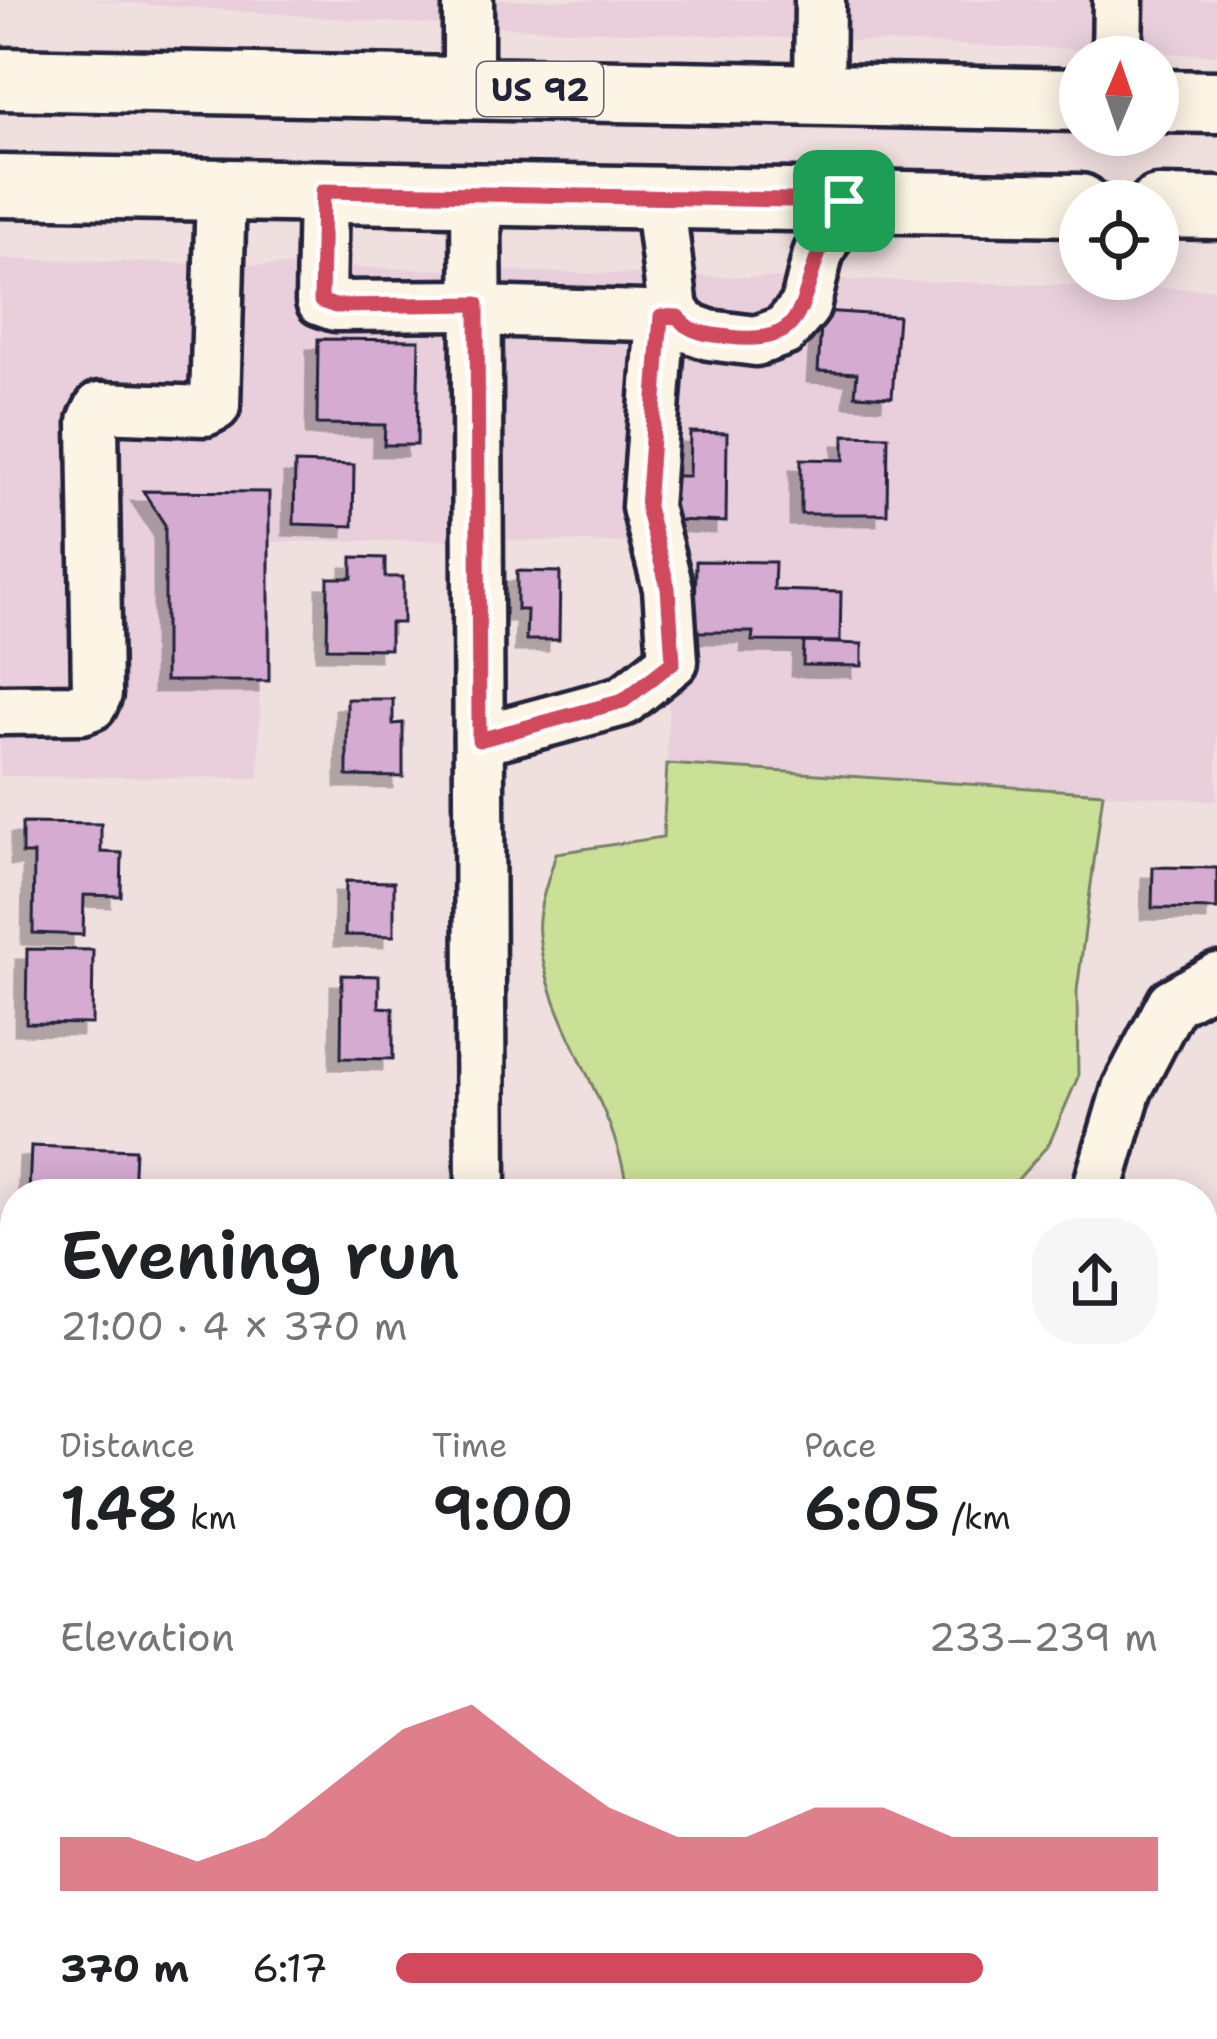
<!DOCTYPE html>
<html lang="en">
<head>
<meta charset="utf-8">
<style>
	:root { --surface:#fff; --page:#f6f6f6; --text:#202124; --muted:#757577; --accent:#d1495b }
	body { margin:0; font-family:"Shantell Sans",sans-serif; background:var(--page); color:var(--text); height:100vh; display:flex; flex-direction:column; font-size:45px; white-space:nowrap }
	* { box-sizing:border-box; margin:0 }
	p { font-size:39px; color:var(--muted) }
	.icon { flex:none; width:66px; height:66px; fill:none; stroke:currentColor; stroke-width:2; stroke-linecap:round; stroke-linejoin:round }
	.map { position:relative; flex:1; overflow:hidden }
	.details { position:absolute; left:0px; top:1179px; width:1218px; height:861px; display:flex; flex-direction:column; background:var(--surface); border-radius:48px 48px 0 0; box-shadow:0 6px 30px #0003 }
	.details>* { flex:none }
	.needle { width:78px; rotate:2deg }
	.buttons { position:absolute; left:1059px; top:36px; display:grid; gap:24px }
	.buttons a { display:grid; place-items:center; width:120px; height:120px; border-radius:50%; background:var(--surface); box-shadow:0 6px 30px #0003; font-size:60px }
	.pin { position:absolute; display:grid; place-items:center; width:102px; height:102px; color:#fff; margin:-51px; border-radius:24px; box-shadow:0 6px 18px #0006 }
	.round { display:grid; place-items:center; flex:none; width:126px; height:126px; border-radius:48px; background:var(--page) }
	.overview { display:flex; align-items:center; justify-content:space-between; height:204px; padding:0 60px }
	h1 { font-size:66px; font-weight:600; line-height:90px }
	.figures { display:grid; grid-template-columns:repeat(3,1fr); gap:18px; height:204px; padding:12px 60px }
	.figures div { display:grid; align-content:center }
	.figures b { font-size:60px; font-weight:600 }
	.figures small { font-size:33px; font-weight:400 }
	.figures p { font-size:33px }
	.chart { height:336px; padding:24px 60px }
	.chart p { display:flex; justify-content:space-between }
	.chart svg { width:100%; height:216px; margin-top:12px; fill:var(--accent); opacity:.7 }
	ul { padding:0 60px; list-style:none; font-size:39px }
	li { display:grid; grid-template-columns:192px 144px 1fr; align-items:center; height:90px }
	li i { height:30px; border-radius:15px; background:var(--accent) }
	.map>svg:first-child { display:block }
</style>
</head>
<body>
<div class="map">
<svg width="1217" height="2039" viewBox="0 0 1217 2039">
	<defs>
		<filter id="shadow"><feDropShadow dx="-11" dy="11" stdDeviation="0" flood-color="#0004"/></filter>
	</defs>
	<rect width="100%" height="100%" fill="#f0dfdf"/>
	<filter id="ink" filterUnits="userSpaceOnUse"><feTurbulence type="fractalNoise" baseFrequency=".00833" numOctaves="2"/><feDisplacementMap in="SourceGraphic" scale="24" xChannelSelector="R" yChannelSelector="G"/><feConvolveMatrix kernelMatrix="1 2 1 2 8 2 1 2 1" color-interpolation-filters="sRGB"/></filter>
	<g filter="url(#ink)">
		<!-- built -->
		<g fill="#e8cfdb">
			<path d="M89,0H1217V55L401,23Z"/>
			<path d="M0,259L458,270L460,540L261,542L259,778L0,776Z"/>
			<path d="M496,271L1217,289V801L667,764L672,544L497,540Z"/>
		</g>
		<!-- green -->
		<g fill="#cae096" stroke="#768168" stroke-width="3">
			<path d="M667,764L1103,793L1077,991L1078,1077L1049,1144L1005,1194H628C617,1102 547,1026 539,934C536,909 550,877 556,853L663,837Z"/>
			<path d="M418,2025H1039V2039H411Z"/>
		</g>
		<!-- building -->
		<g fill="#d5abd1" stroke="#22223b" stroke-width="3" filter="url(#shadow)">
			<path d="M822,311L898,316L892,397L855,395L857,373L818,371Z"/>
			<path d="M318,339L419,340L417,445H384L385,425L317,424Z"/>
			<path d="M690,432L727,433L726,522L673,520L674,476H689Z"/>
			<path d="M844,435L888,436L887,514H801V459L844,460Z"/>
			<path d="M295,463L354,465L353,526L294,524Z"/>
			<path d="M143,491L269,492V681H165V525Z"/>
			<path d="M352,557L385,558V577H403V623H390V649L327,648L328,578H352Z"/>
			<path d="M696,561L775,562L774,590L841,592L840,642L752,641L753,632H695Z"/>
			<path d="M517,571L560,572L559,640H526L527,610H517Z"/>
			<path d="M804,642L862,644V666L803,665Z"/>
			<path d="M347,699H393V724L403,723V777L347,776Z"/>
			<path d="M22,823L101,824V852L122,853L121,896L84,895L83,935L33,933L34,854H22Z"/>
			<path d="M1153,867L1217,868V909L1152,908Z"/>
			<path d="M346,881L394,882V936L345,935Z"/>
			<path d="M27,949L93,950L92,1024L26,1023Z"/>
			<path d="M342,975L379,976V1007L393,1008V1059L341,1058Z"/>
			<path d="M31,1146L135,1150L133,1194H29Z"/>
			<rect x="1203" y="1441" width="14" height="123"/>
		</g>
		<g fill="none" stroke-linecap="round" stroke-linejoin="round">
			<!-- minor casing -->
			<g stroke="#22223b" stroke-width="57">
				<g id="minor">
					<path d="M468,0V88"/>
					<path d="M1117,57L1118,0"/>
					<path d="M819,95L820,0"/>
					<path d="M323,191L321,301L335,306L477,305"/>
					<path d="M476,193L481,1194"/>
					<path d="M659,197L673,309L684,326L709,335L756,341L784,331L805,307L818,254L844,201"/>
					<path d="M477,311L678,317"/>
					<path d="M0,710L82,709L92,705L97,694L93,421L100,407L205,411L215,406L221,190"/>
					<path d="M479,740L623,701L673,661L668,588L647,507L661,316"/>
					<path d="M1096,1194L1127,1089L1172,1003L1217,978"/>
					<path d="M0,1351H15"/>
					<path d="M1084,2039V2025"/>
				</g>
			</g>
			<!-- major casing -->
			<g stroke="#22223b" stroke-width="69">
				<g id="major">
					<path d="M0,79L1080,100"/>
					<path d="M1158,101L1217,102"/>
					<path d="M0,186L1080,205"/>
					<path d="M1158,207L1217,208"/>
				</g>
			</g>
			<!-- minor -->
			<use href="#minor" stroke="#fcf5e5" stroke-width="48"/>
			<!-- major -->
			<use href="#major" stroke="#fcf5e5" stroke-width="60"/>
		</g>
	</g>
	<g fill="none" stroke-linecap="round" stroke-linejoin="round" filter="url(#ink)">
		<!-- route casing -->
		<g stroke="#fff" stroke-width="24">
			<path id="route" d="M323,191L844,201C836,218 826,235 819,253C798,307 806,346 729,337C711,335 688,333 678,317L661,316L647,507L668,588L673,662L623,701L479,740L477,304L335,306L321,301Z"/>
		</g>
		<!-- route -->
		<use href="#route" stroke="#d1495b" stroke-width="15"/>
	</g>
	<g text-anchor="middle" stroke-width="9" stroke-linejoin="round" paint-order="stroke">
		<!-- shield labels -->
		<rect fill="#fcf5e5" stroke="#63616e" stroke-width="3" x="477" y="62" width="126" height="54" rx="9"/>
		<g font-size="33" font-weight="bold" fill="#22223b">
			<text x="540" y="101">US 92</text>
		</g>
	</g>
</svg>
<div class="buttons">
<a><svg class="needle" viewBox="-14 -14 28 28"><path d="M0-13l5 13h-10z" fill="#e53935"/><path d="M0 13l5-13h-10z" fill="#757577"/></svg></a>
<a><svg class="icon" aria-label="locate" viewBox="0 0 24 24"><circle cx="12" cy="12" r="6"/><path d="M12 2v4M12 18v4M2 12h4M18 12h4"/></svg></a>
</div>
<div class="pin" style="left:844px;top:201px;background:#1e9e55"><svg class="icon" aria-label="arrive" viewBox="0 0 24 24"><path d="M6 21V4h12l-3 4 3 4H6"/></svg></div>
<section class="details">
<div class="overview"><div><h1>Evening run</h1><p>21:00 · 4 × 370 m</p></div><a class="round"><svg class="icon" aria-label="share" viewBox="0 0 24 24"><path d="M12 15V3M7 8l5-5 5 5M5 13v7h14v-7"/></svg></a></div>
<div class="figures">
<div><p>Distance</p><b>1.48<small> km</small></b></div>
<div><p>Time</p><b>9:00</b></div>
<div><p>Pace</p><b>6:05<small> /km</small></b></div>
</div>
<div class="chart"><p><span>Elevation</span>233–239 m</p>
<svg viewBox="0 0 160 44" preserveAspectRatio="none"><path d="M0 44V33L10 33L20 38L30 33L40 22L50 11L60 6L70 17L80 27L90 33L100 33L110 27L120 27L130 33L140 33L150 33L160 33V44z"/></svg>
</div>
<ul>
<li><b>370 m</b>6:17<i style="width:77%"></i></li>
</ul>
</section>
</div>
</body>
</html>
